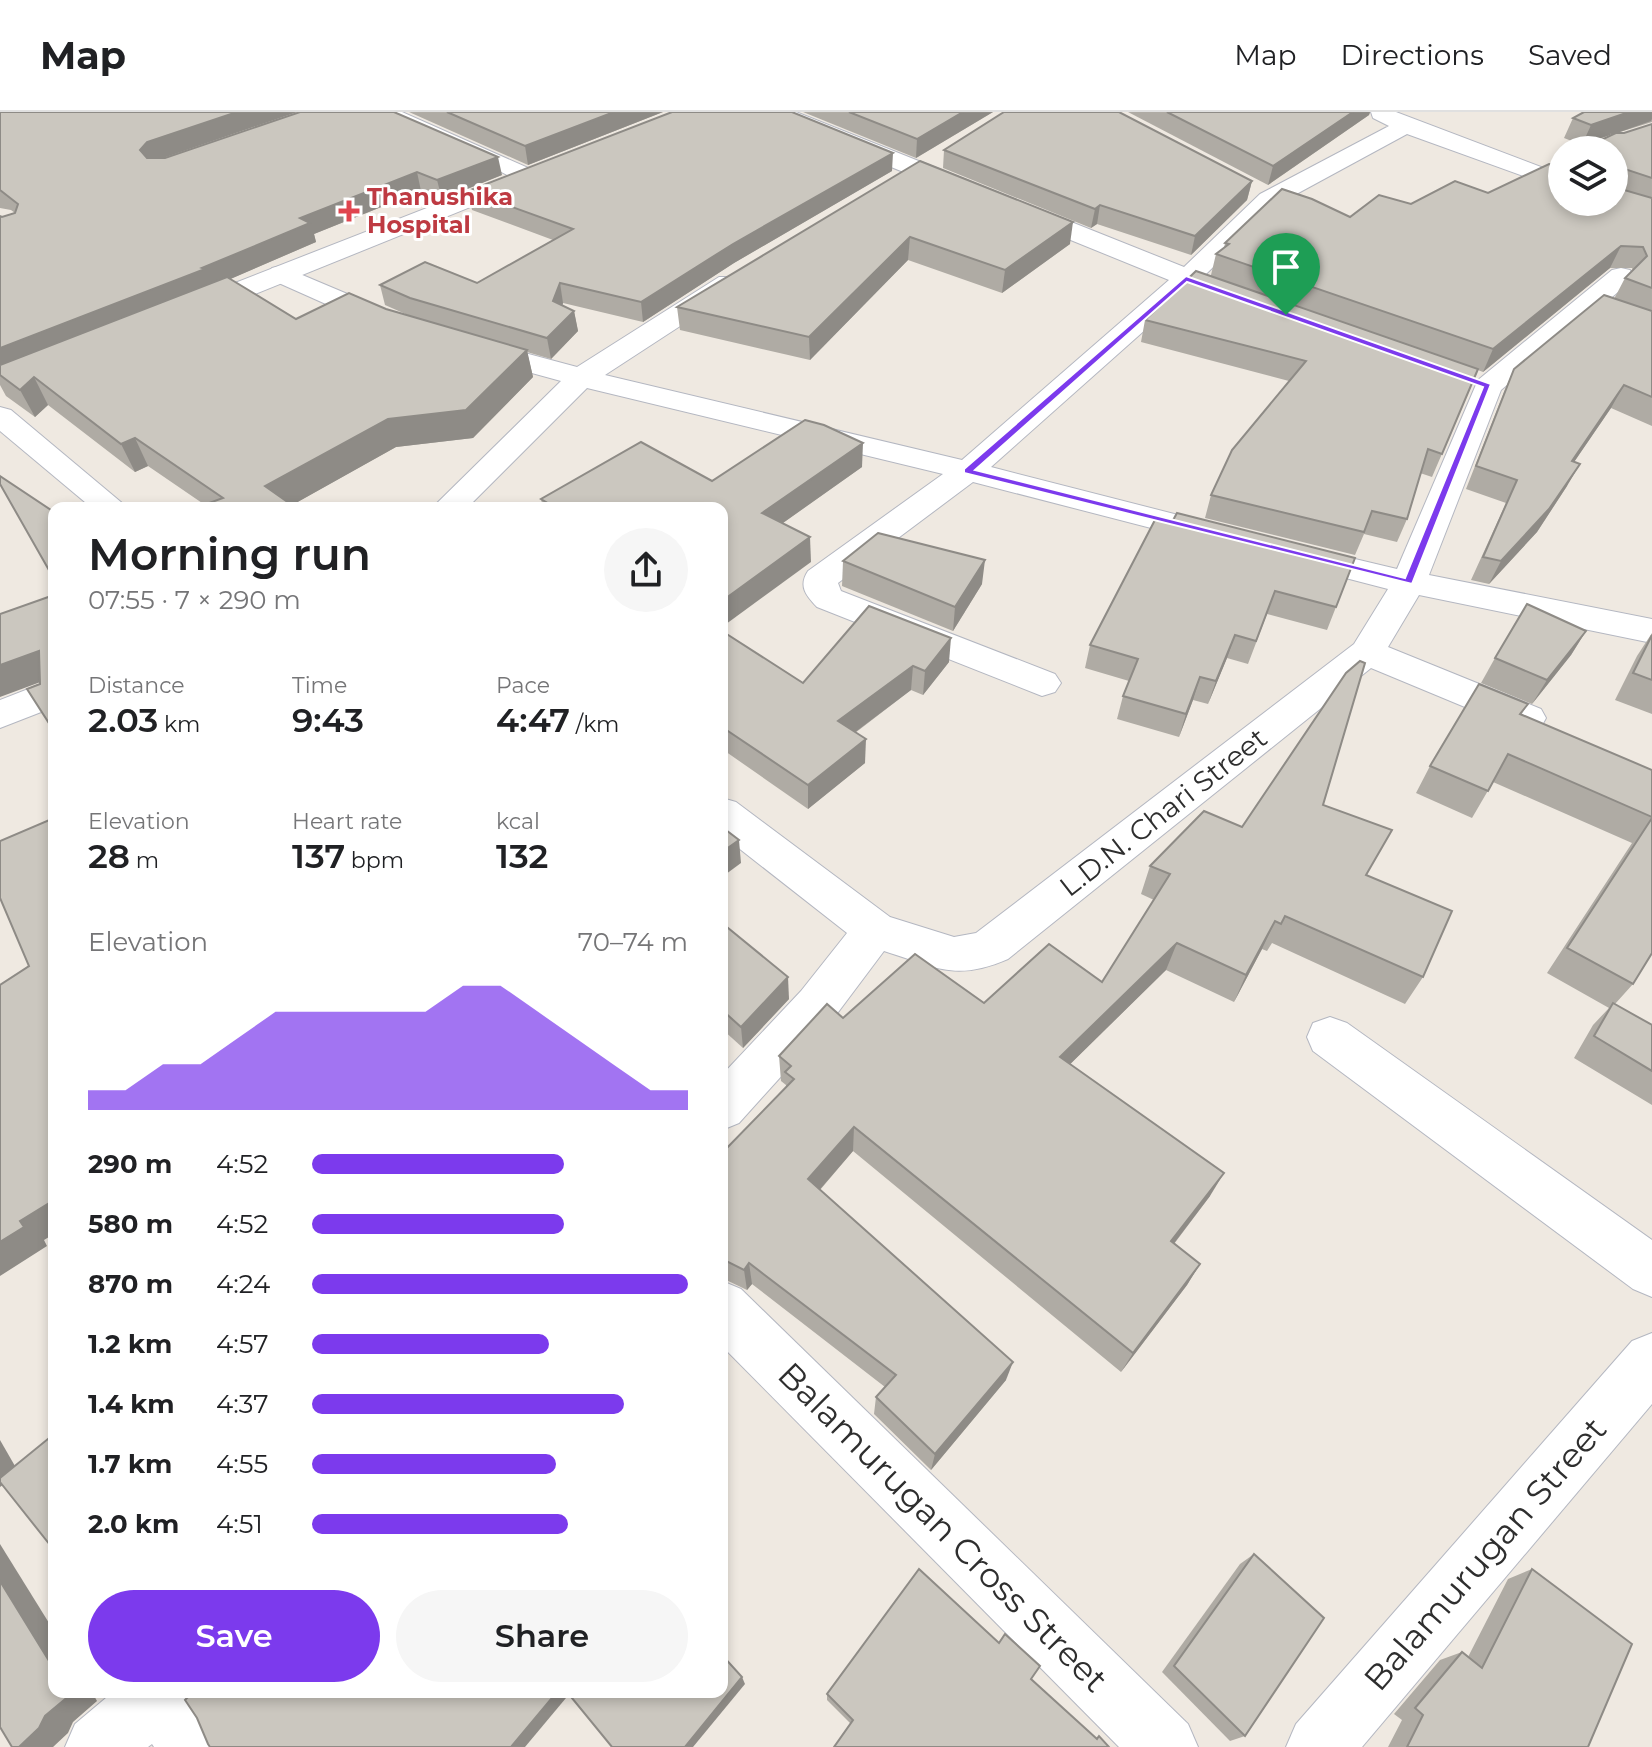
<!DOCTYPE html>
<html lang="en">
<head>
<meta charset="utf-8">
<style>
	:root { --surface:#fff; --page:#f6f6f6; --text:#202124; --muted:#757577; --line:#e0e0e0; --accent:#7c3aed }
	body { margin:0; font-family:Montserrat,sans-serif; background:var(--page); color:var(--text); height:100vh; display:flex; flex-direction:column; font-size:30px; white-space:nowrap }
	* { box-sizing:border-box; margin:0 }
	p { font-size:26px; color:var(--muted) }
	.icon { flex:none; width:44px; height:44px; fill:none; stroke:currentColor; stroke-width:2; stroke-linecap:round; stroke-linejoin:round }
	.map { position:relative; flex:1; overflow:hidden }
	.details { position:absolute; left:48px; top:390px; width:680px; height:1196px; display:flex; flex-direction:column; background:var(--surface); border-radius:16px; box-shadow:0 4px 12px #0003 }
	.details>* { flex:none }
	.tools { position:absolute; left:1548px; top:24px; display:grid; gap:16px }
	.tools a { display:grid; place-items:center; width:80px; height:80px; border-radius:50%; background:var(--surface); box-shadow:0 4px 12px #0003; font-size:40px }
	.pin { position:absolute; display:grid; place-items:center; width:68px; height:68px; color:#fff; margin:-82px -34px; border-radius:50% 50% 50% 0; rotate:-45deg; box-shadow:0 0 8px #0007 }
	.pin .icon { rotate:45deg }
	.round { display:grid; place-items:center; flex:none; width:84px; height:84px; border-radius:42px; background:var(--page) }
	.head { display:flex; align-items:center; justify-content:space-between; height:136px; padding:0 40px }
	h1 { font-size:44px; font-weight:600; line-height:60px }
	.metrics { display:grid; grid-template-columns:repeat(3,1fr); gap:12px; height:136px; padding:8px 40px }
	.metrics div { display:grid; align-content:center }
	.metrics b { font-size:34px; font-weight:600 }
	.metrics small { font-size:22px; font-weight:400 }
	.metrics p { font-size:22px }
	.chart { height:224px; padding:16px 40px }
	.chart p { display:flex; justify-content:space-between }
	.chart svg { width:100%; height:144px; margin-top:8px; fill:var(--accent); opacity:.7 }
	.button { display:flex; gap:16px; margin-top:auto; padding:16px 40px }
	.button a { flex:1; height:92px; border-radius:48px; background:var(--accent); color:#fff; font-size:32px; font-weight:600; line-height:92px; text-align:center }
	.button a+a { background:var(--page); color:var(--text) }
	ul { padding:0 40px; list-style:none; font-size:26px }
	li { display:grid; grid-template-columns:128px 96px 1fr; align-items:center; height:60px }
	li i { height:20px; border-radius:10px; background:var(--accent) }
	header { display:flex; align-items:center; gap:48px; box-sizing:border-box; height:112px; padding:0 40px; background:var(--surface); border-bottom:2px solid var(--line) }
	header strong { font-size:38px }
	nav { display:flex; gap:44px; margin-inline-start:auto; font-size:28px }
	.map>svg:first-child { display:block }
</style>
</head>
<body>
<header>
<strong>Map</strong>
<nav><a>Map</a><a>Directions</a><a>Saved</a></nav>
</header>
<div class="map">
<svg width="1652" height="1635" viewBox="0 0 1652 1635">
	<rect width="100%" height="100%" fill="#efe9e1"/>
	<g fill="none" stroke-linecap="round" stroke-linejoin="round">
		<!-- street casing -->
		<g stroke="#b4b7c1" stroke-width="2">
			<g id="street">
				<path d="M372,0H402L535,59L539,64L535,69H519L480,49L375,5Z"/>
				<path d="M765,0H796L1184,155L1260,82L1389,14L1373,6L1371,0H1396L1562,63V78L1407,22L1278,92L1205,163L1217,168L1221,174L1217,180L1208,182L1191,177L991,355L1225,415L1230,422L1225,429L1213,432L973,370L838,471L841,479L1055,562L1061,571L1055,580L1042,584L817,495C806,484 798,474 808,459L943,362L587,276L467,396H432L561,269L463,242L459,236L463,230L473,227L577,255L719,165H737L741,171L737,177L605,263L962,348L1169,168L768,5Z"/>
				<path d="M281,154L402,205L406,211L402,217L392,219L382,217L272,168L268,162L272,156Z"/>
				<path d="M1621,156L1630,158L1634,164L1630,170L1501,278L1429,463L1652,507V531L1419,483L1388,535L1541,597L1546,606L1541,615L1527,619L1513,615L1371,556L1008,847C955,870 935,855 884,839L833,907L739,1011L722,1018V963L801,879L847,821L722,723V686L736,690L890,805L954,825L976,821L1354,532L1388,477L1280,449L1275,442L1280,435L1292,432L1397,457L1478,268L1612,158Z"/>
				<path d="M0,295L11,298L128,396H92L0,319Z"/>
				<path d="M54,567V595L0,616V588Z"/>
				<path d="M1330,905L1347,911L1652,1128V1185L1633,1177L1313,939L1307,925L1313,911Z"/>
				<path d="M722,1169L741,1177L1188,1612L1198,1635H1119L722,1234Z"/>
				<path d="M1652,1221V1292L1362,1635H1286L1296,1612L1632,1229Z"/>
				<path d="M113,1580H195L217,1612L227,1635H154L152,1632L148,1635H65L75,1612Z"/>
			</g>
		</g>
		<!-- secondary casing -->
		<g stroke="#b4b7c1" stroke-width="2">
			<path id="secondary" d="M524,58L532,60L536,65L532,70L201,204L191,206L181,204L177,198L181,192Z"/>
		</g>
		<!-- street -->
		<use href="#street" fill="#fff" fill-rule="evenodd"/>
		<!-- secondary -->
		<use href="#secondary" fill="#fff" fill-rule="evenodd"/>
	</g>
	<!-- wall -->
	<g fill="#afaba4">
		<path d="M0,0H297L163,46L502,63L442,87L421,79L314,122L316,130L230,167L296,207L386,197L410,204L385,193L380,173L477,171L553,128L472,98L468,79L892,59L734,151L643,210L563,191L562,194L574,199L578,219L551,247L527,240L533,265L473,326L396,335L292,393L296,396H202L201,394L205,393L148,354L135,360L48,293L35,305L6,284L0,273V104L2,105L15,101L11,98L0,96Z"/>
		<path d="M409,0H663L528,53Z"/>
		<path d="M803,0H993L916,46Z"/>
		<path d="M1128,0H1370L1369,3L1268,73Z"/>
		<path d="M1652,0V10L1617,21H1624L1652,12V314L1611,296L1574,350L1567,374L1537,420L1489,472L1471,468L1506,391L1466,377L1504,280L1514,257L1614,187L1625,166L1633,158L1632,156H1610L1483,260L1478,258L1432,365L1420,361L1407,407L1397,430L1364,422L1355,443L1205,406L1211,383L1289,269L1141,230L1145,208L1211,163L1216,142L1224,136L1225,131L1411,92L1488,81L1562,90L1610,23L1582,33L1564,26L1573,6Z"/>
		<path d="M944,38L1252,69L1247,88L1191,143L1097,112L1091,116L943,56Z"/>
		<path d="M920,49L1070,132L1002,181L908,148L810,248L680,218L677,195Z"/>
		<path d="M862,355L783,411L811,450L722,396H543L541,387Z"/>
		<path d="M1156,406L1336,495L1327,518L1267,502L1248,552L1227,546L1208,592L1193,588L1179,625L1117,607L1123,584L1129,569L1085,556L1090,533Z"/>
		<path d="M843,449L982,472L953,519L842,474Z"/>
		<path d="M869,494L949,550L923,583L911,578L855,621L865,651L808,697L722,637V519L803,571Z"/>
		<path d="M1586,519L1571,543L1532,592L1481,571L1495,546Z"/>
		<path d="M1652,521V602L1615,588L1637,544Z"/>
		<path d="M1528,592L1521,603L1652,658V841L1633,872L1615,892L1652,913V993L1574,946L1593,913L1609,896L1547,861L1632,731L1493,670L1472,706L1416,681L1430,654Z"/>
		<path d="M1323,693L1367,763L1423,865L1405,892L1272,831L1267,839L1262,837L1234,890L1166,858L1070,952L1210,1084L1174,1132L1200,1152L1187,1173L1121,1260L853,1039L820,1078L1006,1268L931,1358L874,1302L876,1285L885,1275L752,1172L747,1178L722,1166V1041L786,975V973L781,969L779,944L843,906L984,891L1102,870L1154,788L1141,782L1150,754L1242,715Z"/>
		<path d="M722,811L789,887L743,936L722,917Z"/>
		<path d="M1254,1442L1245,1624L1230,1629L1162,1560L1240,1452Z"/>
		<path d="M1532,1457L1588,1635H1388L1402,1608L1394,1602L1440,1548L1462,1540L1468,1545L1508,1467Z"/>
		<path d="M1005,1522L1031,1567L1095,1626L1099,1624L1109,1635L851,1612L827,1588V1582L999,1530Z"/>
	</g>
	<!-- shaded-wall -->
	<g fill="#8e8b86">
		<path d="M237,0H297L154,49L148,57L140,38L147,30Z"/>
		<path d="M614,0H663L528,53L525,34Z"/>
		<path d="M963,0H993L916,46L917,27Z"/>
		<path d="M1353,0H1370L1369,3L1268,73L1273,54Z"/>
		<path d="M1629,0H1652V7L1651,9L1614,22L1611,21L1610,23L1582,33L1591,13Z"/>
		<path d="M893,41L892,59L734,151L643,210L641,190L733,132Z"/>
		<path d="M498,45L502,63L442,87L437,68Z"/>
		<path d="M1625,57L1614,81V68Z"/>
		<path d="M417,60L421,79L314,122L316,130L212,175L0,261V236L202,156L300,106Z"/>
		<path d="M1252,69L1247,88L1191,143L1195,124Z"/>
		<path d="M1100,93L1097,112L1091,116L1095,97Z"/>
		<path d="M1073,110L1070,132L1002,181L1005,158Z"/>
		<path d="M910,125L908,148L810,248L809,225Z"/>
		<path d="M1621,134L1610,156L1483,260L1493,237Z"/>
		<path d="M560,171L563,191L557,210L553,189Z"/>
		<path d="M574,199L578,219L551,247L547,226Z"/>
		<path d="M527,238L533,265L473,326L396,335L287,396L265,374L388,307Z"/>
		<path d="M34,265L48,293L35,305L20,278Z"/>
		<path d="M1624,273L1611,296L1559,372L1572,349Z"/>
		<path d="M135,326L148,354L135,360L121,332Z"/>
		<path d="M863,331L862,355L763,425L762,401Z"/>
		<path d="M1580,352L1567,374L1537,420L1489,472L1501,449Z"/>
		<path d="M810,425L811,450L722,515V489Z"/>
		<path d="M985,448L982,472L953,519L955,495Z"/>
		<path d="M1586,519L1571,543L1532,592L1547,568Z"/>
		<path d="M1235,523L1227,546L1208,592L1216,569Z"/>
		<path d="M951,526L949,550L923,583L925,559Z"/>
		<path d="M39,539L54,565L0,585V553Z"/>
		<path d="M913,554L911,578L838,633V609Z"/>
		<path d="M1200,565L1193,588L1179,625L1186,602Z"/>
		<path d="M866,627L865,651L808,697V673Z"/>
		<path d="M739,728L741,751L722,765V740Z"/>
		<path d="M1275,809L1262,837L1234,890L1246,863Z"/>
		<path d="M1177,831L1166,858L1052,970L1060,945Z"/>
		<path d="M788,865L789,887L743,936L741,915Z"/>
		<path d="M854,1015L853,1039L809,1090L808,1067Z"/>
		<path d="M1224,1061L1210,1084L1159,1151L1171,1129Z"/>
		<path d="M54,1088V1122L44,1128L47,1134L0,1164V1130L20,1109Z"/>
		<path d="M749,1151L752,1172L747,1178L744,1158Z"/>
		<path d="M1200,1152L1187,1173L1121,1260L1133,1241Z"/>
		<path d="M1013,1250L1006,1268L931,1358L935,1342Z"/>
		<path d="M0,1328L19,1361L0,1375Z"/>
		<path d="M0,1432L54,1519V1557L0,1469Z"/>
		<path d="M742,1565L745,1572L693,1635H685Z"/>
		<path d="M68,1580H92L97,1589L73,1610L68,1621L53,1635H19L45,1604Z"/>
		<path d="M557,1580H571L525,1635H511Z"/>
	</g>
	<!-- building -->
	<g fill="#cbc7bf" stroke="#8e8b86" stroke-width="2">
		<path d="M0,0H237L147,30L140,38L147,46H165L300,0H394L498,45L437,68L417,60L300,106L310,111L202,156L205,157L0,236V104L2,105L15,101L18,92L0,78Z"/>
		<path d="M447,0H614L525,34Z"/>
		<path d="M672,0H792L893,41L733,132L641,190L560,171L553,189L574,199L547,226L410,186L380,173L425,150L477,171L573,117L468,79Z"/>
		<path d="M849,0H963L917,27Z"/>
		<path d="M1004,0H1119L1252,69L1195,124L1100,93L1095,97L944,38Z"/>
		<path d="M1167,0H1353L1273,54Z"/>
		<path d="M1584,0H1629L1591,13L1573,6Z"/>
		<path d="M1652,12V66L1625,57L1621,60V66L1614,68V38H1580L1614,22L1611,21H1624Z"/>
		<path d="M920,49L1073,110L1005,158L910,125L809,225L677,195Z"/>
		<path d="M1549,52L1562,56V90H1614V75L1652,86V176L1625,166L1647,144L1643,135L1621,134L1493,237L1216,142L1229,132L1225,131L1282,77L1312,87L1350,105L1379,83L1411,92L1455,69L1488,81Z"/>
		<path d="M1196,159L1478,257L1442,342L1428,337L1407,407L1372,399L1364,420L1211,383L1232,338L1306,249L1145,208Z"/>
		<path d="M227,165L296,207L349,181L386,197L527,238L466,298L388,307L265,374L296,396H204L201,394L223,386L135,326L121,332L34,265L20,278L0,263V253Z"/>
		<path d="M1604,183L1652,199V285L1624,273L1572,349L1580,352L1549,397L1501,449L1483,445L1517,368L1476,354L1514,257Z"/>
		<path d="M805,308L824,313L863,331L762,401L810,425L722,489V396H556L541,387L641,330L712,369Z"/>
		<path d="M0,364L54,400V467L0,372Z"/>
		<path d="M1177,401L1355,446L1336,495L1275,479L1256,529L1235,523L1216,569L1200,565L1186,602L1123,584L1138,547L1090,533L1156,406L1172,410Z"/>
		<path d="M878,421L985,448L955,495L843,449Z"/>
		<path d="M54,483V619L27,577L40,572L39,539L0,553V502Z"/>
		<path d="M1527,492L1586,519L1547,568L1495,546Z"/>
		<path d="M869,494L951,526L925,559L913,554L838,609L866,627L808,673L722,615V519L803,571Z"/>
		<path d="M1652,523V568L1633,561Z"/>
		<path d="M1360,549L1365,551L1323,693L1392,718L1366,763L1452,799L1423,865L1285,804L1281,812L1275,809L1246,863L1177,831L1060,945L1224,1061L1171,1129L1200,1152L1133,1241L854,1015L808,1067L1013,1250L935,1342L876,1285L896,1263L749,1151L744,1158L722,1147V1041L794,967L785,960L791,954L779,944L827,892L843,906L915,842L984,891L1049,832L1102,870L1170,762L1150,754L1204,699L1242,715L1346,561Z"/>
		<path d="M1479,572L1528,592L1520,602L1652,658V705L1508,642L1488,679L1430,654Z"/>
		<path d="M54,706V1088L20,1109L24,1115L0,1130V873L29,854L0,786V729Z"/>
		<path d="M1652,706V841L1633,872L1567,836Z"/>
		<path d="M722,715L739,728L722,740Z"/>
		<path d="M722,811L788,865L741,915L722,898Z"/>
		<path d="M1613,891L1652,913V959L1594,924Z"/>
		<path d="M54,1322V1438L0,1370V1366Z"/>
		<path d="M1254,1442L1324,1506L1245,1624L1174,1554Z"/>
		<path d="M919,1457L999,1531L1005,1522L1040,1554L1031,1567L1097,1627L1099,1624L1109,1635H834L853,1608L827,1582Z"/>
		<path d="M1532,1457L1632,1532L1588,1635H1407L1423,1603L1415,1596L1462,1540L1482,1556Z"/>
		<path d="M0,1469L54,1557V1580H68L70,1583L45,1604L39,1616L19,1635H12L0,1615Z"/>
		<path d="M722,1543L742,1565L685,1635H612L567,1580H722Z"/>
		<path d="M193,1580H557L511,1635H210L208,1632L197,1606L185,1588Z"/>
	</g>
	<!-- route -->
	<path fill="#7c3aed" stroke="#fff" stroke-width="2" fill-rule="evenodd" d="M1186,164L1491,272L1412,472L964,361V357ZM1187,170L1483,275L1405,466L975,358Z"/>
	<!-- markers -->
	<path fill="#e0444e" stroke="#fff" stroke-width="3" d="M345 87h8v8h8v8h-8v8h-8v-8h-8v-8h8z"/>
	<g text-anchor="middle" stroke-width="6" stroke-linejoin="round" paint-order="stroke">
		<!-- far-health labels -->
		<g font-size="24" font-weight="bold" fill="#be3a42" stroke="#fff" text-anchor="start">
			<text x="367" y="93">Thanushika<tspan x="367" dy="28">Hospital</tspan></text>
		</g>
		<!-- street labels -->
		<g font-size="28" fill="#2e2e2e" stroke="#fff">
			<text transform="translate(1163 700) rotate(-38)" y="10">L.D.N. Chari Street</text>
		</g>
		<!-- near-street labels -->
		<g font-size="34" fill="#2e2e2e" stroke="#fff">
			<text transform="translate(943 1415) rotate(45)" y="12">Balamurugan Cross Street</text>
			<text transform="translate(1485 1442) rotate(-49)" y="12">Balamurugan Street</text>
		</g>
	</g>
</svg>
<div class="tools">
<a><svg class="icon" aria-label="layers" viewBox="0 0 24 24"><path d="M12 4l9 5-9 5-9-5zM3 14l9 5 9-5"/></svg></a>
</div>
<div class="pin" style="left:1286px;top:203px;background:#1e9e55"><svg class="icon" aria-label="arrive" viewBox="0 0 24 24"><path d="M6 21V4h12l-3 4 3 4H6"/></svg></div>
<section class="details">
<div class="head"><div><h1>Morning run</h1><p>07:55 · 7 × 290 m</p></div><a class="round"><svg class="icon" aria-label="share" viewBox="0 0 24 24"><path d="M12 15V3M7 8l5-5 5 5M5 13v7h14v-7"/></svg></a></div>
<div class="metrics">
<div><p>Distance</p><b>2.03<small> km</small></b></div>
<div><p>Time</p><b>9:43</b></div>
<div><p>Pace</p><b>4:47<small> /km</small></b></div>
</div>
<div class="metrics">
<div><p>Elevation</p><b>28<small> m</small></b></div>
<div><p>Heart rate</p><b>137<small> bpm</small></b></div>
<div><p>kcal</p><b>132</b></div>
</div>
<div class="chart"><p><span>Elevation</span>70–74 m</p>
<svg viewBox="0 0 160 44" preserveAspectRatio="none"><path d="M0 44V38L10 38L20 30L30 30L40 22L50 14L60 14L70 14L80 14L90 14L100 6L110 6L120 14L130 22L140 30L150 38L160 38V44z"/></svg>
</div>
<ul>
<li><b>290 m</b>4:52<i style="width:67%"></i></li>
<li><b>580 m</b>4:52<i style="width:67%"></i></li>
<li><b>870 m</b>4:24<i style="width:100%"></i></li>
<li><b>1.2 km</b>4:57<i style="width:63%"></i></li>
<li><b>1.4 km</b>4:37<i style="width:83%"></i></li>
<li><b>1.7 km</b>4:55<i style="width:65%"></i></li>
<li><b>2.0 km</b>4:51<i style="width:68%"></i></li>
</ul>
<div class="button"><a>Save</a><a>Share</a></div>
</section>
</div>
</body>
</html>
